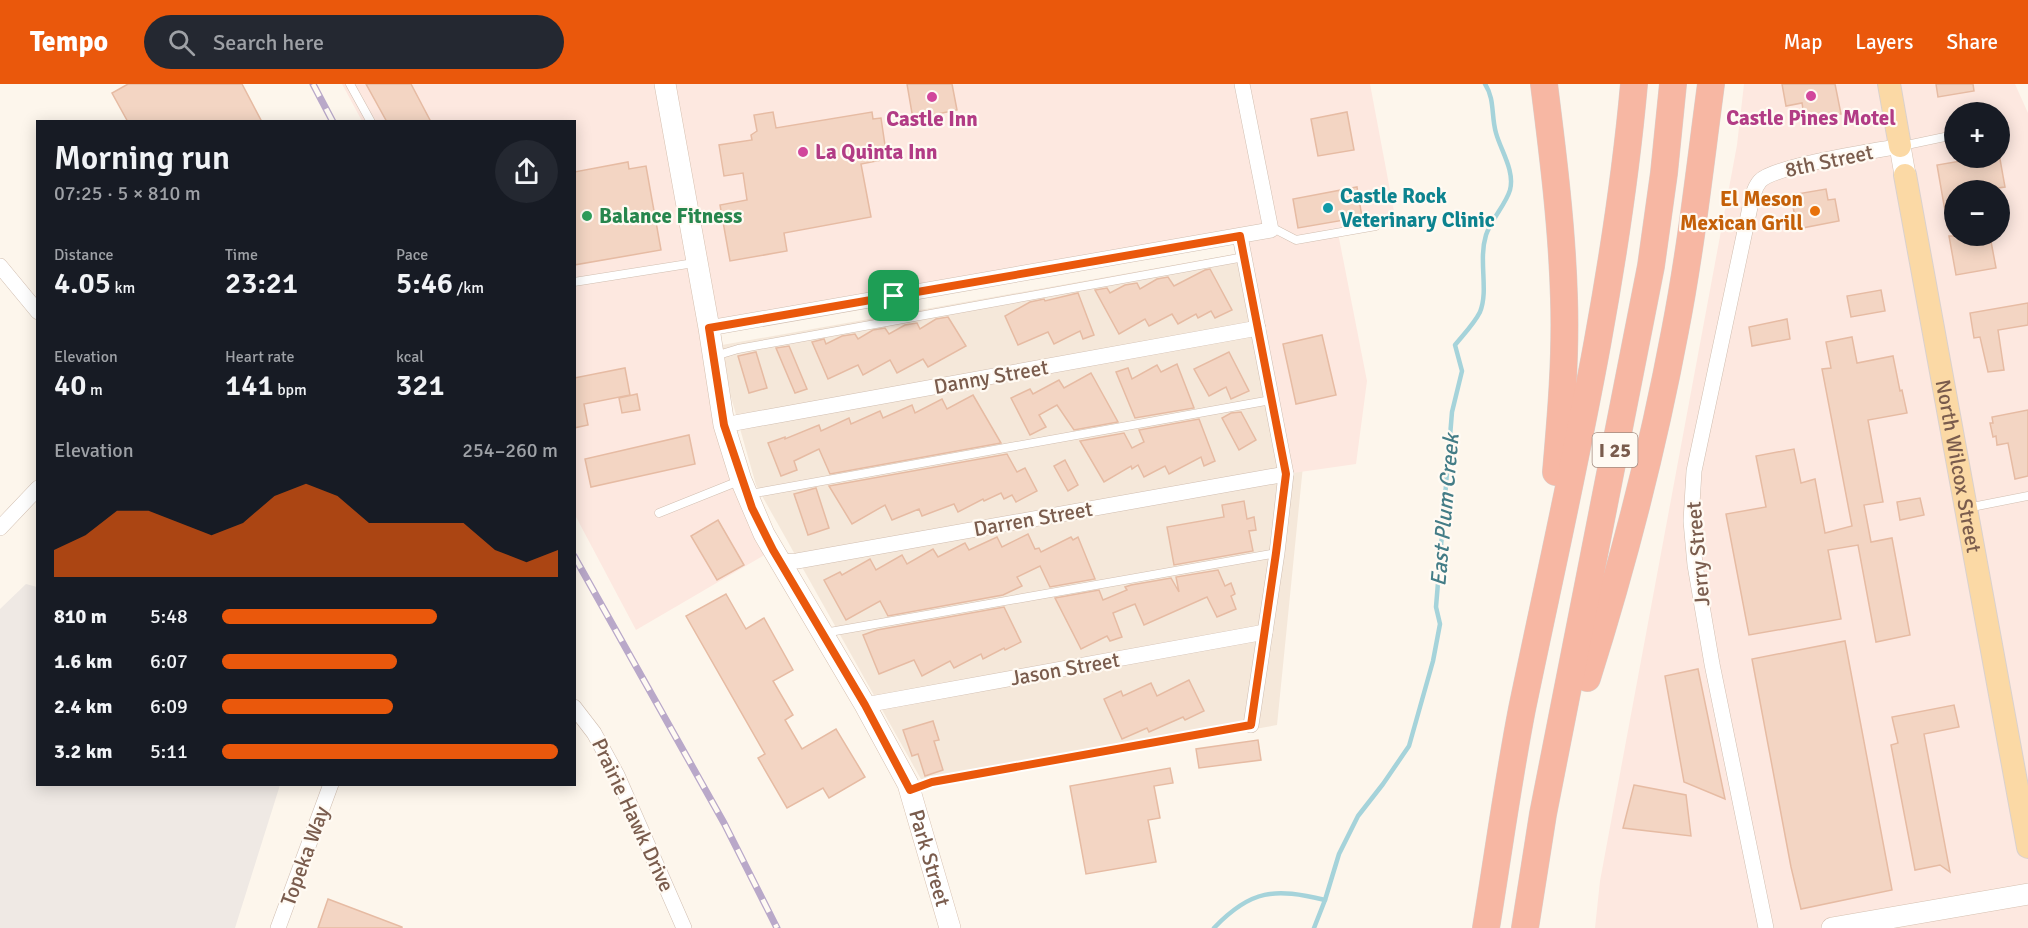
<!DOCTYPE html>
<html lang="en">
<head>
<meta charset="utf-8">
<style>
	:root { --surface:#171b24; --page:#242831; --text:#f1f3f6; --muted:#9ea1a6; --accent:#ea580c }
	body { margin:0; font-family:Signika,sans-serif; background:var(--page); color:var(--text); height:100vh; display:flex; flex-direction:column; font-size:22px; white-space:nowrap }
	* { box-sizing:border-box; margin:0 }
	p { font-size:20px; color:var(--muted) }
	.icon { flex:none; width:33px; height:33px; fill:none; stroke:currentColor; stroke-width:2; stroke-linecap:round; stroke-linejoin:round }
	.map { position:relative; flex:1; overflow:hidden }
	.panel { position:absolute; left:36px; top:36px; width:540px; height:666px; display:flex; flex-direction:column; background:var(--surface); border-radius:0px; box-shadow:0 3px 15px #0003 }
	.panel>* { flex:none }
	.tools { position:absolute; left:1944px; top:18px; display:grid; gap:12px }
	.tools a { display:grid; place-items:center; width:66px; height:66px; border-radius:50%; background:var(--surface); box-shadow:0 3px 15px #0003; font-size:30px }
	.pin { position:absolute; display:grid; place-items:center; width:51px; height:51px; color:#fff; margin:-26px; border-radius:12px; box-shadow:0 3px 9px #0006 }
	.round { display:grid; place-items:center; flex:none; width:63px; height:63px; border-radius:32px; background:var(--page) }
	.head { display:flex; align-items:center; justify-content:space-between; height:102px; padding:0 18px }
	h1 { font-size:33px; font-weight:600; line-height:45px }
	.metrics { display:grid; grid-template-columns:repeat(3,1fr); gap:9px; height:102px; padding:6px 18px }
	.metrics div { display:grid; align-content:center }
	.metrics b { font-size:30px; font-weight:600 }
	.metrics small { font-size:16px; font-weight:400 }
	.metrics p { font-size:16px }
	.chart { height:168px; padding:12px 18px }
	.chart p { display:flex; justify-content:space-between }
	.chart svg { width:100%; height:108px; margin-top:6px; fill:var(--accent); opacity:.7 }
	ul { padding:0 18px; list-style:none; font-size:20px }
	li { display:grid; grid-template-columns:96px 72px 1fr; align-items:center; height:45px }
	li i { height:15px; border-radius:8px; background:var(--accent) }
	header { display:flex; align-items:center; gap:36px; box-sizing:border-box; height:84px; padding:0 30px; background:var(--accent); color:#fff }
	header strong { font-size:28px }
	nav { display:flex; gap:33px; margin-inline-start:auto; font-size:21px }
	.search { width:420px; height:54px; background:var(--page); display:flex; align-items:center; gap:15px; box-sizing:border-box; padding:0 21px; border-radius:33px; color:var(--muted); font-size:22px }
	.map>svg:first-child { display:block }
</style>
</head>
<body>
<header>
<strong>Tempo</strong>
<div class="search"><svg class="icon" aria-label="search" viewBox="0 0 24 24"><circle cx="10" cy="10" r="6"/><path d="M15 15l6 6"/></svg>Search here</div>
<nav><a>Map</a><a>Layers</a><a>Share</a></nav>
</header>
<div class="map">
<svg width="2028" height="844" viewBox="0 0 2028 844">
	<rect width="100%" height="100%" fill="#fdf6ec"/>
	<!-- residential -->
	<path fill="#f5e8da" d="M1258,166L1303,382L1277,641L926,704L756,401L731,313L722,261Z"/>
	<!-- commercial -->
	<g fill="#fde8e0" fill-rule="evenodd">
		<path d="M342,0H1370L1396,138L1338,149L1367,297L1356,380L1286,390L1240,152L709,244L724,341L773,466L636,546L575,431L574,38L362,37Z"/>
		<path d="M1744,0H2015L2028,29V844H1595L1600,797L1737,61ZM1954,28H2000V74H1954ZM1954,106H2000V152H1954Z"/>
	</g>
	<!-- industrial -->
	<path fill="#efe9e4" d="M26,500L37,503L38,700L280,701L235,844H0V525Z"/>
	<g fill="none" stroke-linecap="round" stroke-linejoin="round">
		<!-- stream -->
		<g stroke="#a5d3da" stroke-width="4.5">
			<path d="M1214,844C1251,805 1275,804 1325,816"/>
			<path d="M1314,844L1325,816L1339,770L1358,732L1383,700L1409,662L1433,577L1440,540L1436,523L1452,328L1462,287L1455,261C1463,251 1474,240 1480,228C1489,206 1478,177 1486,151C1491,136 1506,120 1510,106C1515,87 1501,67 1496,49C1491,32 1495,15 1485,0"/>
		</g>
	</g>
	<!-- building -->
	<g fill="#f3d5c3" stroke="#e6bba3" stroke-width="1.5">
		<path d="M128,0H242L262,38H128L112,9Z"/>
		<path d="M366,0H411L431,38H387Z"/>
		<path d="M907,0H952L957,26L913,35Z"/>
		<path d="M1782,0H1835L1841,30L1805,37L1802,19L1786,22Z"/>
		<path d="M1936,0H1973L1974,7L1938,13Z"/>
		<path d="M773,28L776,44L872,28L873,35L881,34L887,75L861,80L871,133L784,149L787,167L730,177L720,121L747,116L743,89L724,92L719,61L752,56L751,51L757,47L754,31Z"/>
		<path d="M1347,28L1354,66L1318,72L1311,35Z"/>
		<path d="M1978,74L1980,78L2000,75L2005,103L1983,106H1954V143L1948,144L1937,81Z"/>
		<path d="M628,78L629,85L646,82L661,166L574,181V88Z"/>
		<path d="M1357,103L1362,133L1298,144L1293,115Z"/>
		<path d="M1826,105L1828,116L1835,115L1839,137L1797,145L1791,111Z"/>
		<path d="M1949,152H1990L1996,184L1956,191Z"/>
		<path d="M1210,185L1232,226L1215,234L1211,227L1198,234L1196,230L1178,240L1172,230L1149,242L1145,235L1119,250L1095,206L1107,204L1110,209L1125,201L1137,199L1140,205L1157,195L1168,193L1174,202L1205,186Z"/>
		<path d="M1881,206L1885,227L1851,233L1847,212Z"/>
		<path d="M1078,209L1094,251L1083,255L1080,247L1054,260L1048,248L1018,261L1005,232L1030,218L1044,215L1045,217Z"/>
		<path d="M2028,219V241L1998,246L2004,286L1988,288L1980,253L1974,254L1970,229Z"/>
		<path d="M948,233L966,262L928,283L923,275L897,289L890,276L863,291L858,281L828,295L812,258L824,255L826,260L842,252L855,250L858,255L873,246L885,244L889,250L905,241L917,239L920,245L936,235Z"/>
		<path d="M1787,235L1790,255L1752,262L1749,243Z"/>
		<path d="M1322,251L1336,311L1296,320L1283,260Z"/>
		<path d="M1852,253L1857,279L1893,272L1900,307L1902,306L1907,329L1868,336L1883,418L1864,421L1871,458L1892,454L1910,551L1876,558L1858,461L1828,466L1841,535L1749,551L1726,430L1766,423L1756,372L1794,365L1801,399L1815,395L1825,449L1852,442L1822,285L1831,284L1826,258Z"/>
		<path d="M789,262L807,305L795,309L776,264Z"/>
		<path d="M756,268L767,304L749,309L738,272Z"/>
		<path d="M1229,268L1249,307L1231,315L1226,303L1209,312L1194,285Z"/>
		<path d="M1177,280L1194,324L1135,334L1116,288L1128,284L1132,295L1157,281L1161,288Z"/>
		<path d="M625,284L630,311L584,320L588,341L574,344V294Z"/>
		<path d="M1091,289L1118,338L1074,346L1057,321L1039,331L1046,343L1030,351L1011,314L1030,305L1033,310L1059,296L1064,304Z"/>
		<path d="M637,310L640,326L622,329L619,314Z"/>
		<path d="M973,311L1001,359L830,390L819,365L794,377L797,386L781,392L768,359L785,353V355L819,341L821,347L849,334L851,340L880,327L883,334L912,321L915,329L942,315L947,325Z"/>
		<path d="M2028,326V392L2015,395L2008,359L1997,361L1996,352L1993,353L1990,339H1993L1992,333Z"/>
		<path d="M1241,328L1256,356L1239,366L1222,334L1231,329Z"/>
		<path d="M1199,335L1215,377L1204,382L1201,373L1169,390L1165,382L1144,393L1138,381L1132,385L1131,382L1104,398L1080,357L1124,349L1132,364L1144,358L1139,346Z"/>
		<path d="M689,351L695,380L591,403L585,375Z"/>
		<path d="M1007,370L1017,388L1025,384L1037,407L1016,418L1012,411L1004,415L1001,409L984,417L983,415L958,428L954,420L922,432L919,425L892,436L885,421L852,440L829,402Z"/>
		<path d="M1065,376L1078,401L1068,407L1054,382Z"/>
		<path d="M816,404L829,444L808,451L794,410Z"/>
		<path d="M1920,414L1924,431L1900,436L1897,418Z"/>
		<path d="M1244,417L1247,435L1254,433L1256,446L1249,447L1253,467L1174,481L1167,443L1224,433L1222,421Z"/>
		<path d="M718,436L744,481L717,496L691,452Z"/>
		<path d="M1028,450L1035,465L1039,464L1041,468L1071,453L1073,456L1078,453L1095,495L1050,503L1040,482L1017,493L1022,502L1003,511L888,532L880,517L846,536L824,496L840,488L842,491L870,475L876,486L902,471L907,480L933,465L938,473L965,459L969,466L997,453L1002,463Z"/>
		<path d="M1218,486L1225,502L1231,499L1235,510L1231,512L1236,525L1217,533L1207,513L1144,541L1135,520L1113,529L1122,553L1110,557L1107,552L1081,565L1055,514L1099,506L1103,516L1127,506L1125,503L1131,501L1171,494L1179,508L1176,493Z"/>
		<path d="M726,510L746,545L764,534L793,586L773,597L793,631L785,636L802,665L836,645L865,693L829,714L823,704L787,724L758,674L765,670L686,532Z"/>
		<path d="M1004,523L1021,558L1005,566L1004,564L983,575L981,570L954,584L950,577L922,592L914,576L879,590L863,551L877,546Z"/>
		<path d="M1845,557L1892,806L1801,825L1791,783L1752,575Z"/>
		<path d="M1698,585L1725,715L1684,698L1665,592Z"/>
		<path d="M1189,596L1204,627L1185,636L1183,633L1149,648L1147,644L1122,655L1104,615L1121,607L1123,612L1151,599L1157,612Z"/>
		<path d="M1954,621L1959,643L1924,650L1950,788L1940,781L1915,786L1891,661L1898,659L1892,633Z"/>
		<path d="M933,637L939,656L934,657L943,686L925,692L918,670L912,672L903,646Z"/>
		<path d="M1258,656L1261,676L1199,684L1196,665Z"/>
		<path d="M1170,684L1173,699L1154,702L1160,734L1148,736L1156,778L1086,790L1070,702Z"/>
		<path d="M1634,701L1686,711L1691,752L1623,744Z"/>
		<path d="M328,815L402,843V844H318Z"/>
	</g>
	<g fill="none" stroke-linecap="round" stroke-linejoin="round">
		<!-- lane casing -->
		<g stroke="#d1beb0" stroke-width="9">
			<g id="lane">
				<path d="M350,0L371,38"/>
				<path d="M1902,62L1954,51"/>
				<path d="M1271,143L1296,156L1376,142"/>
				<path d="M574,198L694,179"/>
				<path d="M715,272L738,265L1244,173"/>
				<path d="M750,410L1271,316"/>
				<path d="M1967,424L2028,412"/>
				<path d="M659,429L739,397"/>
				<path d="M824,549L1277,469"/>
				<path d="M911,705L932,698L1251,641"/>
			</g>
		</g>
		<!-- street casing -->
		<g stroke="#d1beb0" stroke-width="16">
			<g id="street">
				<path d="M1240,152L1286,390L1277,469L1251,641"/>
				<path d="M0,182L38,228"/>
				<path d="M709,244L1271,146L1242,0"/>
				<path d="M724,341L1258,244"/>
				<path d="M0,444L38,404"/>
				<path d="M780,478L797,477L1286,390"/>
				<path d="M865,621L1265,548"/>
				<path d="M574,623L594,649L617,691L684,844"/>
				<path d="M278,844L331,700"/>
				<path d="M1766,844L1712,580L1695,481L1691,437L1694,387L1749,128C1751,118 1753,105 1760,97C1773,82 1875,67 1900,62"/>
			</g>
		</g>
		<!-- secondary casing -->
		<g stroke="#d6c0b0" stroke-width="22">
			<g id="secondary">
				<path id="s1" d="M665,0L709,244L724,341L741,396L764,450L865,621L908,700L950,844"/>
				<path d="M1900,62L1905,91"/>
				<path d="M1832,844L2028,810"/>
			</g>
		</g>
		<!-- primary casing -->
		<g stroke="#dad1cd" stroke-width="24">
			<g id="primary">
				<path d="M1889,0L1900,62"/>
				<path id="s2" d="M1905,91L2028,763"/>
			</g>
		</g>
		<!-- highway casing -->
		<g stroke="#dad1cd" stroke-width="28">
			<g id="highway">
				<path d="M1544,0C1553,71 1562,143 1564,214C1566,272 1561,331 1556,388"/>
				<path d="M1587,594C1623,480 1653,364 1675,247C1691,165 1700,82 1711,0"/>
				<path d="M1486,844C1498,771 1508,697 1522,625C1565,418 1615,211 1634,0"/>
				<path d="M1525,844L1543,730L1651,182L1664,89L1673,0"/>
			</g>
		</g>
		<!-- lane -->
		<use href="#lane" stroke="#fff" stroke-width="8"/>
		<!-- street -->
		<use href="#street" stroke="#fff" stroke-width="15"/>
		<!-- secondary -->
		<use href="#secondary" stroke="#fff" stroke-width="21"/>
		<!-- primary -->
		<use href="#primary" stroke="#fbd9a5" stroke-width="22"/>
		<!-- highway -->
		<use href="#highway" stroke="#f7b7a3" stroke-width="27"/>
		<!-- rail casing -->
		<g stroke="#b9a8c9" stroke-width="7">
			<g id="rail">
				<path d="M313,0L333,38"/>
				<path d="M574,472L724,739L777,844"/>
			</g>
		</g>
		<!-- rail -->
		<use href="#rail" stroke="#fffaf3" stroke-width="4.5" stroke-dasharray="14" stroke-linecap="butt"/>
	</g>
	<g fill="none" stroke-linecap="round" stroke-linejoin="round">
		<!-- route casing -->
		<g stroke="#fff" stroke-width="12">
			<path id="route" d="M1240,152L1286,390L1276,469L1251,641L932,698L910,706L865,621L773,466L752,424L724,341L709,244Z"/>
		</g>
		<!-- route -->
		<use href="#route" stroke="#ea580c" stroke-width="8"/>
	</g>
	<!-- markers -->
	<g fill="#d1479c" stroke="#fffaf3" stroke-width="2">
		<circle cx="1811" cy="12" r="6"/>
		<circle cx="932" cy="13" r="6"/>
		<circle cx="803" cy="68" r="6"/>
	</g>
	<circle fill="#0f9aa8" stroke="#fffaf3" stroke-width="2" cx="1328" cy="124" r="6"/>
	<circle fill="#e8710a" stroke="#fffaf3" stroke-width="2" cx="1815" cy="127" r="6"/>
	<circle fill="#2e9e5b" stroke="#fffaf3" stroke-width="2" cx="587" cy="132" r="6"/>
	<g text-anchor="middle" stroke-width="4.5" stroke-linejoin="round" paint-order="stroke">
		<!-- shield labels -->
		<rect fill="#fffaf3" stroke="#a28b7f" stroke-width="1.5" x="1592.5" y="349" width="45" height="34" rx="4.5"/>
		<g font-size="20" font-weight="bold" fill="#7a5c4d">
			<text x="1615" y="373">I 25</text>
		</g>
		<!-- hotel labels -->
		<g font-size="21" font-weight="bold" fill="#b23c85" stroke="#fffaf3">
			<text x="1811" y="41">Castle Pines Motel</text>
			<text x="932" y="42">Castle Inn</text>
			<text x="815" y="75" text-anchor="start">La Quinta Inn</text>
		</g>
		<!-- street labels -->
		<g font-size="21" fill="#7a5c4d" stroke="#fffaf3">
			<text transform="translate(1829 77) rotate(-12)" y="7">8th Street</text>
			<text transform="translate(991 293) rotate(-10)" y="7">Danny Street</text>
			<text dy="7" stroke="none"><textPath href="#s2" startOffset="296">North Wilcox Street</textPath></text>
			<text transform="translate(1033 435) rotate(-10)" y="7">Darren Street</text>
			<text transform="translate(1698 470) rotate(-95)" y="7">Jerry Street</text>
			<text transform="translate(1065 585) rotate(-10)" y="7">Jason Street</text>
			<text transform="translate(633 731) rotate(65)" y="7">Prairie Hawk Drive</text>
			<text transform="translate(305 772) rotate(-70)" y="7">Topeka Way</text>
			<text dy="7" stroke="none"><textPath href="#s1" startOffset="828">Park Street</textPath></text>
		</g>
		<!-- culture labels -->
		<g font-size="21" font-weight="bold" fill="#0d838f" stroke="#fffaf3" text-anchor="start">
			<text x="1340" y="119">Castle Rock<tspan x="1340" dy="24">Veterinary Clinic</tspan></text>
		</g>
		<!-- food labels -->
		<g font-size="21" font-weight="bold" fill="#c56008" stroke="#fffaf3" text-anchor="end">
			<text x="1803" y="122">El Meson<tspan x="1803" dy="24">Mexican Grill</tspan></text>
		</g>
		<!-- leisure labels -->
		<g font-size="21" font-weight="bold" fill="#27864d" stroke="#fffaf3" text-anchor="start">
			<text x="599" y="139">Balance Fitness</text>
		</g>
		<!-- water labels -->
		<g font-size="22" font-style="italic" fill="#437c86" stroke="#fffaf3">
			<text transform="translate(1444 426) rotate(-85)" y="8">East Plum Creek</text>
		</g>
	</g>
</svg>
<div class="tools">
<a>+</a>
<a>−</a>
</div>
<div class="pin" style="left:894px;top:212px;background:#1e9e55"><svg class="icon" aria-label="arrive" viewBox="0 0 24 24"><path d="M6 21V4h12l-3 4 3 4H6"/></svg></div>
<section class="panel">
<div class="head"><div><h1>Morning run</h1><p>07:25 · 5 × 810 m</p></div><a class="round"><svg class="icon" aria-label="share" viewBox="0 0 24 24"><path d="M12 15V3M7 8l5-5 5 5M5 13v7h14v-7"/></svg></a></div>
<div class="metrics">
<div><p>Distance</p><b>4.05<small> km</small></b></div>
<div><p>Time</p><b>23:21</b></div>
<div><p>Pace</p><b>5:46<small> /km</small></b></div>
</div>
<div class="metrics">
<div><p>Elevation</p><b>40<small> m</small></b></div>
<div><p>Heart rate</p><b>141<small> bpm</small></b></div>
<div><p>kcal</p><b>321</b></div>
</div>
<div class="chart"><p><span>Elevation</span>254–260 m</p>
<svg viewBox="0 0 160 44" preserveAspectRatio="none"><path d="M0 44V33L10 27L20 17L30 17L40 22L50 27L60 22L70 11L80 6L90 11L100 22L110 22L120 22L130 22L140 33L150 38L160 33V44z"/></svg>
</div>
<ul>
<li><b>810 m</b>5:48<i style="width:64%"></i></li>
<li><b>1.6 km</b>6:07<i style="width:52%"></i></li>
<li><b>2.4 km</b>6:09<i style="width:51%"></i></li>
<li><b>3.2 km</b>5:11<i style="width:100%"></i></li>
</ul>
</section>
</div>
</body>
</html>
